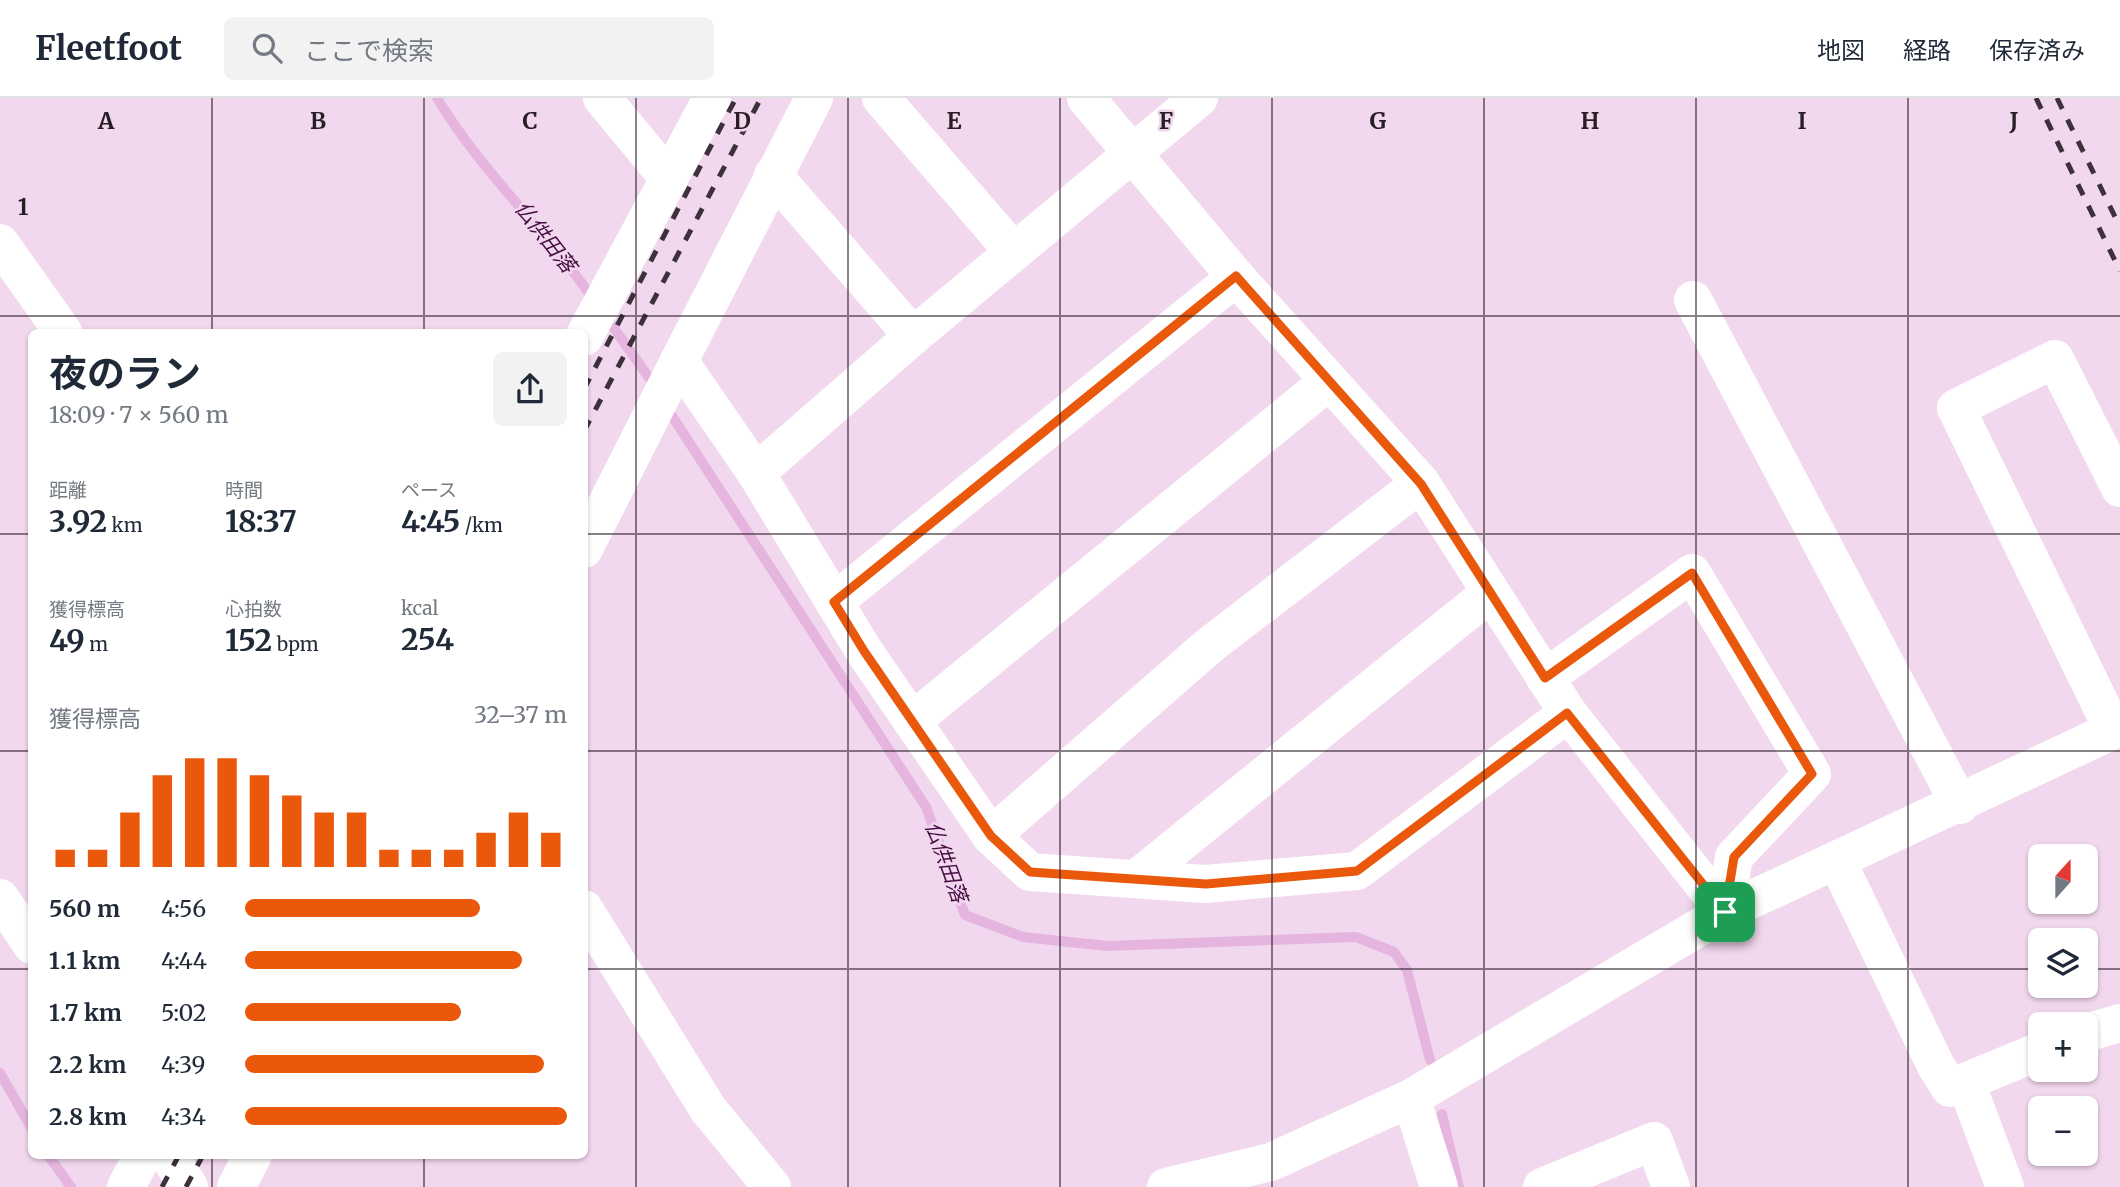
<!DOCTYPE html>
<html lang="ja">
<head>
<meta charset="utf-8">
<style>
	:root { --surface:#fff; --page:#f2f2f3; --text:#1f2937; --muted:#747a83; --line:#e0e1e3; --accent:#ea580c }
	body { margin:0; font-family:Merriweather,"Noto Sans JP",serif; background:var(--page); color:var(--text); height:100vh; display:flex; flex-direction:column; font-size:26px; white-space:nowrap }
	* { box-sizing:border-box; margin:0 }
	p { font-size:23px; color:var(--muted) }
	.icon { flex:none; width:38px; height:38px; fill:none; stroke:currentColor; stroke-width:2; stroke-linecap:round; stroke-linejoin:round }
	.map { position:relative; flex:1; overflow:hidden }
	.drawer { position:absolute; left:28px; top:231px; width:560px; height:830px; display:flex; flex-direction:column; background:var(--surface); border-radius:10px; box-shadow:0 2px 5px #0004 }
	.drawer>* { flex:none }
	.needle { width:46px; rotate:21deg }
	.fabs { position:absolute; left:2028px; top:746px; display:grid; gap:14px }
	.fabs a { display:grid; place-items:center; width:70px; height:70px; border-radius:10px; background:var(--surface); box-shadow:0 2px 5px #0004; font-size:35px }
	.pin { position:absolute; display:grid; place-items:center; width:60px; height:60px; color:#fff; margin:-30px; border-radius:14px; box-shadow:0 4px 10px #0006 }
	.round { display:grid; place-items:center; flex:none; width:74px; height:74px; border-radius:10px; background:var(--page) }
	.overview { display:flex; align-items:center; justify-content:space-between; height:119px; padding:0 21px }
	h1 { font-size:38px; font-weight:700; line-height:52px }
	.metrics { display:grid; grid-template-columns:repeat(3,1fr); gap:10px; height:119px; padding:7px 21px }
	.metrics div { display:grid; align-content:center }
	.metrics b { font-size:30px; font-weight:700 }
	.metrics small { font-size:19px; font-weight:400 }
	.metrics p { font-size:19px }
	.chart { height:196px; padding:14px 21px }
	.chart p { display:flex; justify-content:space-between }
	.chart svg { width:100%; height:126px; margin-top:7px; stroke:var(--accent); stroke-width:6 }
	ul { padding:0 21px; list-style:none; font-size:23px }
	li { display:grid; grid-template-columns:112px 84px 1fr; align-items:center; height:52px }
	li i { height:18px; border-radius:9px; background:var(--accent) }
	header { display:flex; align-items:center; gap:42px; box-sizing:border-box; height:98px; padding:0 35px; background:var(--surface); border-bottom:2px solid var(--line) }
	header strong { font-size:33px }
	nav { display:flex; gap:38px; margin-inline-start:auto; font-size:24px }
	.search { width:490px; height:63px; background:var(--page); display:flex; align-items:center; gap:18px; box-sizing:border-box; padding:0 24px; border-radius:10px; color:var(--muted); font-size:26px }
	.map>svg:first-child { display:block }
</style>
</head>
<body>
<header>
<strong>Fleetfoot</strong>
<div class="search"><svg class="icon" aria-label="search" viewBox="0 0 24 24"><circle cx="10" cy="10" r="6"/><path d="M15 15l6 6"/></svg>ここで検索</div>
<nav><a>地図</a><a>経路</a><a>保存済み</a></nav>
</header>
<div class="map">
<svg width="2120" height="1089" viewBox="0 0 2120 1089">
	<rect width="100%" height="100%" fill="#f2d8ee"/>
	<g fill="none" stroke-linecap="round" stroke-linejoin="round">
		<!-- stream -->
		<g stroke="#e5b4df" stroke-width="10">
			<path d="M437,0C480,72 545,131 593,201"/>
			<path d="M606,219L650,281"/>
			<path d="M672,318L926,709L965,817L1023,839L1107,848L1356,839L1394,854L1407,872L1430,962"/>
			<path d="M0,975L32,1031"/>
			<path d="M1442,1016L1459,1089"/>
			<path d="M48,1057L71,1089"/>
		</g>
		<!-- minor -->
		<g stroke="#fff" stroke-width="38">
			<path d="M602,0L669,81"/>
			<path d="M814,0L679,263L756,375L864,553L991,738L1030,774L1205,786L1357,773L1568,615"/>
			<path d="M881,0L1013,153"/>
			<path d="M1086,0L1236,179L1421,385L1568,615L1725,814"/>
			<path d="M773,77L913,238"/>
			<path d="M0,145L63,234"/>
			<path d="M1693,202L1960,707"/>
			<path d="M584,239L712,0"/>
			<path d="M756,375L913,238L1199,0"/>
			<path d="M584,451L679,263"/>
			<path d="M834,504L1236,179"/>
			<path d="M1545,580L1692,475L1812,676L1734,759L1725,814"/>
			<path d="M912,623L1329,283"/>
			<path d="M2113,632L1956,310L2055,261L2120,390"/>
			<path d="M991,738L1210,547L1421,385"/>
			<path d="M1837,763L1936,968L1950,990L2040,953"/>
			<path d="M1136,781L1490,495"/>
			<path d="M0,800L32,847"/>
			<path d="M584,811L708,1011L772,1089"/>
			<path d="M2086,935L2120,925"/>
			<path d="M1966,985L2005,1089"/>
			<path d="M1411,1000L1439,1089"/>
			<path d="M168,1057L189,1089"/>
			<path d="M126,1089L143,1057"/>
			<path d="M236,1089L253,1057"/>
			<path d="M1166,1089L1271,1064L1411,1000L1725,814L2120,629"/>
			<path d="M1542,1089L1654,1043L1671,1089"/>
		</g>
		<!-- rail -->
		<g stroke="#3d313b" stroke-width="5" stroke-dasharray="12 12" stroke-linecap="butt">
			<path d="M2036,0L2120,173"/>
			<path d="M2057,0L2120,129"/>
			<path d="M584,291L736,0"/>
			<path d="M584,333L761,0"/>
			<path d="M162,1089L179,1057"/>
			<path d="M186,1089L203,1057"/>
		</g>
	</g>
	<g fill="none" stroke-linecap="round" stroke-linejoin="round">
		<!-- route casing -->
		<g stroke="#fff" stroke-width="14">
			<path id="route" d="M1236,178L1421,386L1545,580L1692,475L1812,676L1734,759L1725,814L1567,615L1357,773L1206,786L1030,774L991,738L864,553L834,504Z"/>
		</g>
		<!-- route -->
		<use href="#route" stroke="#ea580c" stroke-width="9"/>
	</g>
	<!-- grid -->
	<path fill="none" stroke="#281e26" stroke-width="2" stroke-opacity="0.55" d="M212,0V234M424,0V234M636,0V1089M848,0V1089M1060,0V1089M1272,0V1089M1484,0V1089M1696,0V1089M1908,0V1089M0,218H2120M0,436H32M584,436H2120M0,653H32M584,653H2120M0,871H32M584,871H2040M2086,871H2120M212,1057V1089M424,1057V1089"/>
	<g text-anchor="middle" stroke-width="5" stroke-linejoin="round" paint-order="stroke">
		<!-- water labels -->
		<g font-size="21" font-style="italic" fill="#470f44" stroke="#f2d8ee">
			<text transform="translate(545 139) rotate(52)" y="7">仏供田落</text>
			<text transform="translate(946 764) rotate(70)" y="7">仏供田落</text>
		</g>
	</g>
	<g font-size="23" text-anchor="middle" font-weight="bold" fill="#281e26" stroke="#f2d8ee" stroke-width="5" stroke-linejoin="round" paint-order="stroke">
		<text x="106" y="31">A</text>
		<text x="318" y="31">B</text>
		<text x="530" y="31">C</text>
		<text x="742" y="31">D</text>
		<text x="954" y="31">E</text>
		<text x="1166" y="31">F</text>
		<text x="1378" y="31">G</text>
		<text x="1590" y="31">H</text>
		<text x="1802" y="31">I</text>
		<text x="2014" y="31">J</text>
		<text x="23" y="117">1</text>
	</g>
</svg>
<div class="fabs">
<a><svg class="needle" viewBox="-14 -14 28 28"><path d="M0-13l5 13h-10z" fill="#e53935"/><path d="M0 13l5-13h-10z" fill="#747a83"/></svg></a>
<a><svg class="icon" aria-label="layers" viewBox="0 0 24 24"><path d="M12 4l9 5-9 5-9-5zM3 14l9 5 9-5"/></svg></a>
<a>+</a>
<a>−</a>
</div>
<div class="pin" style="left:1725px;top:814px;background:#1e9e55"><svg class="icon" aria-label="arrive" viewBox="0 0 24 24"><path d="M6 21V4h12l-3 4 3 4H6"/></svg></div>
<section class="drawer">
<div class="overview"><div><h1>夜のラン</h1><p>18:09 · 7 × 560 m</p></div><a class="round"><svg class="icon" aria-label="share" viewBox="0 0 24 24"><path d="M12 15V3M7 8l5-5 5 5M5 13v7h14v-7"/></svg></a></div>
<div class="metrics">
<div><p>距離</p><b>3.92<small> km</small></b></div>
<div><p>時間</p><b>18:37</b></div>
<div><p>ペース</p><b>4:45<small> /km</small></b></div>
</div>
<div class="metrics">
<div><p>獲得標高</p><b>49<small> m</small></b></div>
<div><p>心拍数</p><b>152<small> bpm</small></b></div>
<div><p>kcal</p><b>254</b></div>
</div>
<div class="chart"><p><span>獲得標高</span>32–37 m</p>
<svg viewBox="0 0 160 44" preserveAspectRatio="none"><path d="M5 44V38M15 44V38M25 44V25M35 44V12M45 44V6M55 44V6M65 44V12M75 44V19M85 44V25M95 44V25M105 44V38M115 44V38M125 44V38M135 44V32M145 44V25M155 44V32"/></svg>
</div>
<ul>
<li><b>560 m</b>4:56<i style="width:73%"></i></li>
<li><b>1.1 km</b>4:44<i style="width:86%"></i></li>
<li><b>1.7 km</b>5:02<i style="width:67%"></i></li>
<li><b>2.2 km</b>4:39<i style="width:93%"></i></li>
<li><b>2.8 km</b>4:34<i style="width:100%"></i></li>
</ul>
</section>
</div>
</body>
</html>
